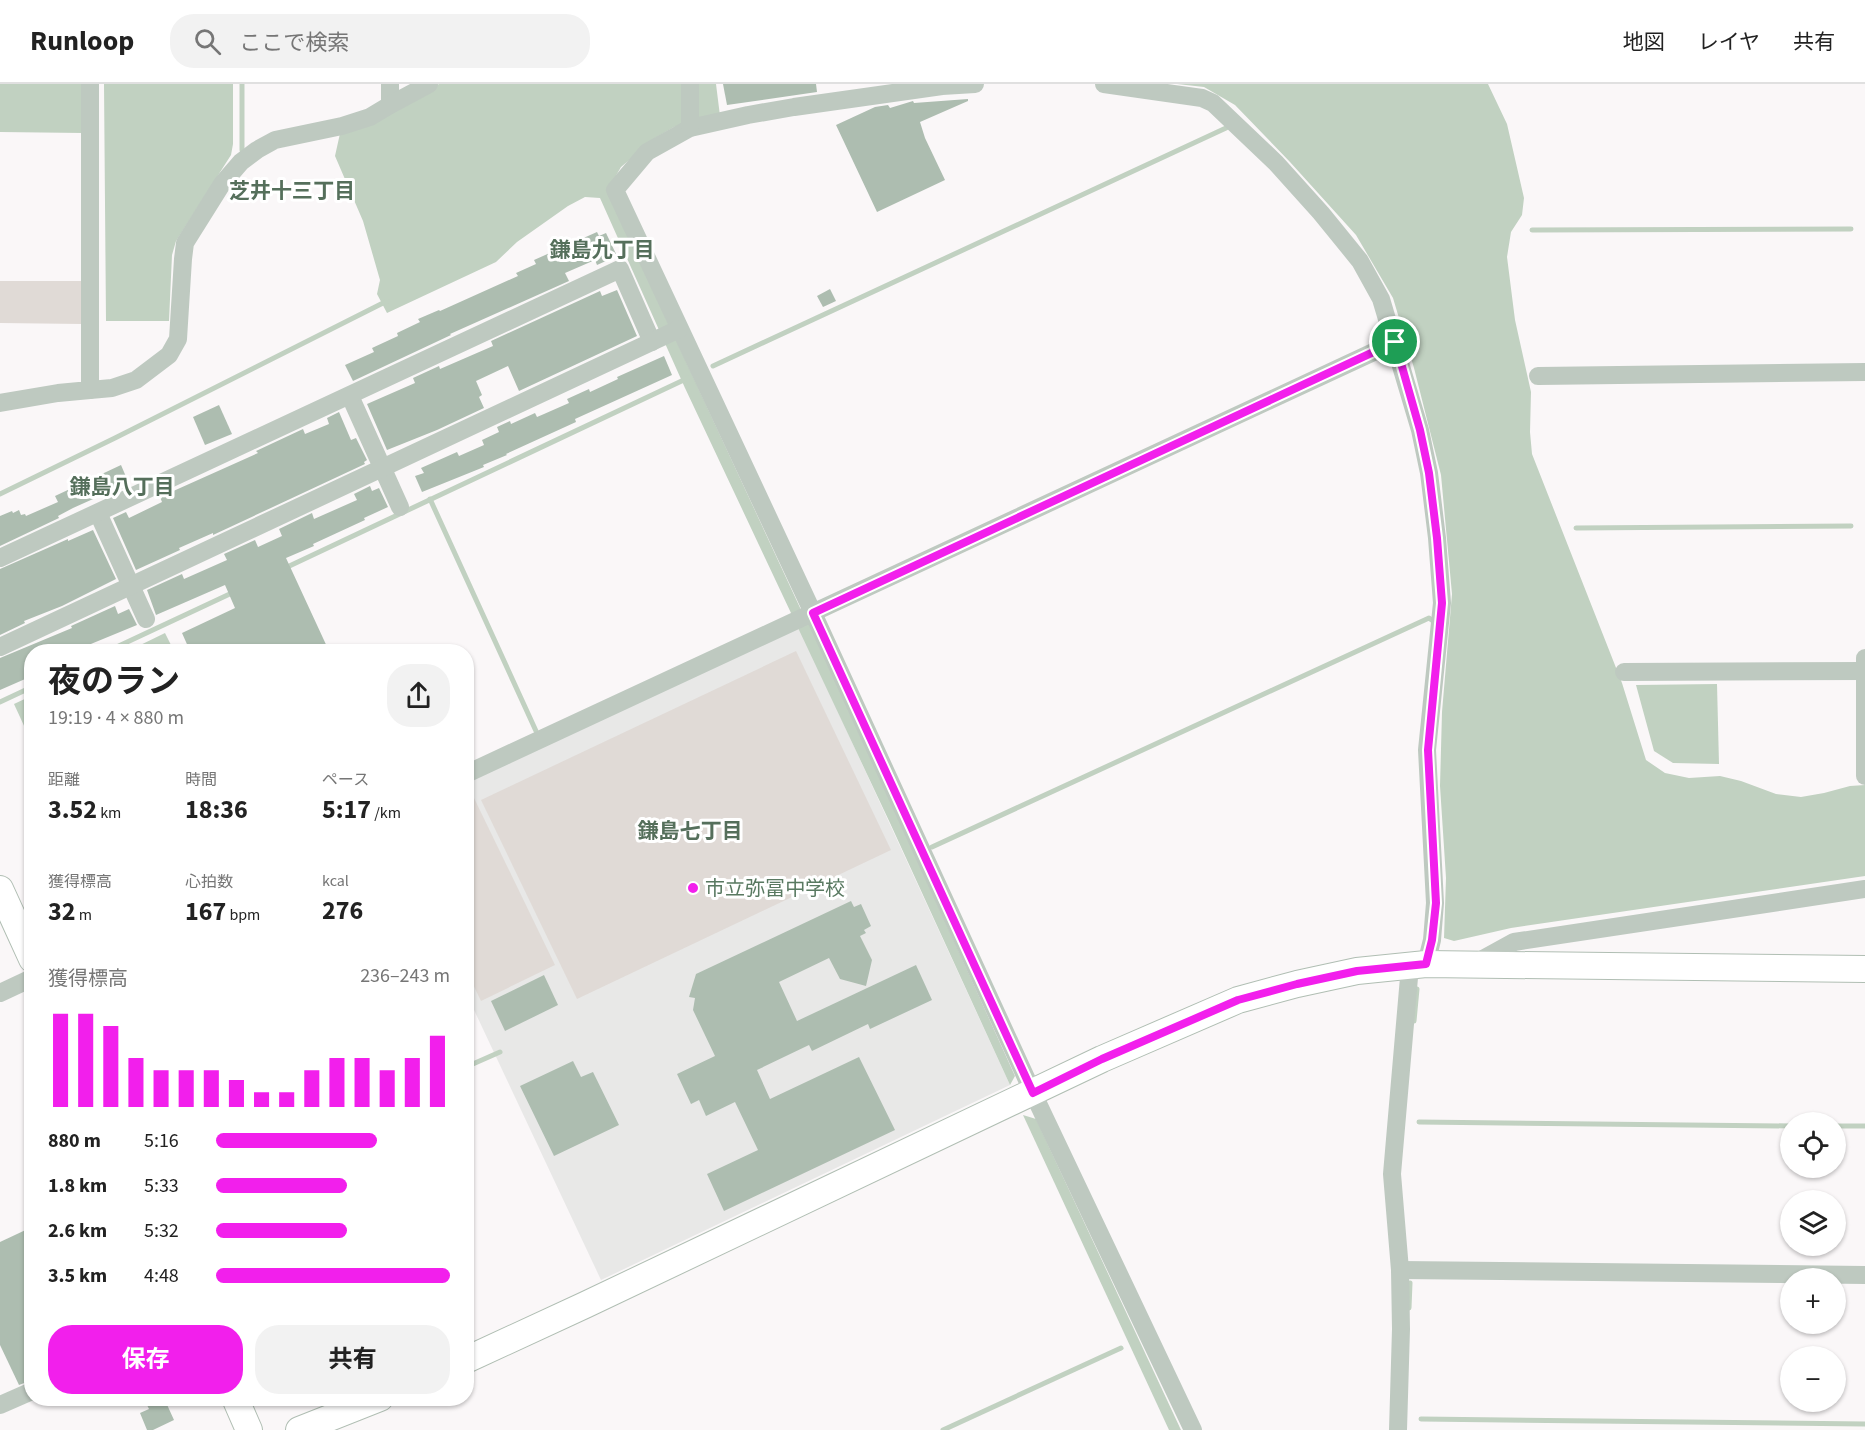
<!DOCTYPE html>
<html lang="ja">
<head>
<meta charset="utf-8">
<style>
	:root { --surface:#fff; --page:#f2f2f2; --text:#222; --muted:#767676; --line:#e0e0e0; --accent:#f21fec }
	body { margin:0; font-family:"Source Sans 3","Noto Sans JP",sans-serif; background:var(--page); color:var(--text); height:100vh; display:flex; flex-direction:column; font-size:22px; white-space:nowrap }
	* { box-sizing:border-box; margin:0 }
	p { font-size:20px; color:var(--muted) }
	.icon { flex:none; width:33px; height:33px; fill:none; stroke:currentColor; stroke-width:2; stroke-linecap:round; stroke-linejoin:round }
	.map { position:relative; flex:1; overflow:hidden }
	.panel { position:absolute; left:24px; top:560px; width:450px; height:762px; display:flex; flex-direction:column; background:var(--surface); border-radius:24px; box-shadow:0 2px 4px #0004 }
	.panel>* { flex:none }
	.buttons { position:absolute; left:1780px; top:1028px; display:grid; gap:12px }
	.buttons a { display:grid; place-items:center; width:66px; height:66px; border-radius:50%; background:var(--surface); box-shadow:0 2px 4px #0004; font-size:30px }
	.pin { position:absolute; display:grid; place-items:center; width:51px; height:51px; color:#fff; margin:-26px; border:3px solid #fff; border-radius:50%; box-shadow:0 2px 6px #0007 }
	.round { display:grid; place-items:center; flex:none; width:63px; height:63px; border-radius:24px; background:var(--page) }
	.headline { display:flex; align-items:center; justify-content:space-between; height:102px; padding:0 24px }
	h1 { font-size:33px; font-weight:700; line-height:45px }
	.figures { display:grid; grid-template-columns:repeat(3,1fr); gap:9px; height:102px; padding:6px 24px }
	.figures div { display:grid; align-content:center }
	.figures b { font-size:26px; font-weight:700 }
	.figures small { font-size:16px; font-weight:400 }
	.figures p { font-size:16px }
	.chart { height:168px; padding:12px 24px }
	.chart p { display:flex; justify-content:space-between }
	.chart svg { width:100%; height:108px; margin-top:6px; stroke:var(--accent); stroke-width:6 }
	.primary-button { display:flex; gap:12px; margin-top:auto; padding:12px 24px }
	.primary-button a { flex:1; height:69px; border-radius:24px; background:var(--accent); color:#fff; font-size:24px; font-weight:700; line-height:69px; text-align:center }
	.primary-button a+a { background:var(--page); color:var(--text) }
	ul { padding:0 24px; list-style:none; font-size:20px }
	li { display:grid; grid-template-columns:96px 72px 1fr; align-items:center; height:45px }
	li i { height:15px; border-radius:8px; background:var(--accent) }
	header { display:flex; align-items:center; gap:36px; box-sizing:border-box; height:84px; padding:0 30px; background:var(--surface); border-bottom:2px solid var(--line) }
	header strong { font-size:28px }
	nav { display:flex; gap:33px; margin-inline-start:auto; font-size:21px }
	.search { width:420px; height:54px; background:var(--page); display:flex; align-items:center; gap:15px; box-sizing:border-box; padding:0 21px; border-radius:24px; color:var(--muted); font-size:22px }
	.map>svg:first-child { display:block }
</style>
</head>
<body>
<header>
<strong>Runloop</strong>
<div class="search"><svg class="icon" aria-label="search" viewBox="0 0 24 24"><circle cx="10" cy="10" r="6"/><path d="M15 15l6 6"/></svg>ここで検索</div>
<nav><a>地図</a><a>レイヤ</a><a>共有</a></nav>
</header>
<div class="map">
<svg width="1865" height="1346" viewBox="0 0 1865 1346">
	<rect width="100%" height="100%" fill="#faf7f8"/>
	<!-- built -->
	<path fill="#e8e8e7" d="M799,543L1010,1001L601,1196L467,911L466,697Z"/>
	<!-- green -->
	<g fill="#e0dad6">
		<path d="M0,197H82V240L0,239Z"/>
		<path d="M796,567L891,766L577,915L481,716Z"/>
		<path d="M474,714L555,881L481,917L467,888L466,717Z"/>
	</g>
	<!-- water -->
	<g fill="#c1d1c1">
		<path d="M0,0H83V49L0,48Z"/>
		<path d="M104,0H233V60L231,71L176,157L172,171L169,237H106Z"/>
		<path d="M439,0H716L720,32L674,43L655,54L621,83L607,107L802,528L812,543L1015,992L1010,1001L890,739L685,304L600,114L585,113L568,122L517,158L496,178L387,229L377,210L380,196L363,137L335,72L341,45L367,40Z"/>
		<path d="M1177,0H1488L1507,40L1524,114L1522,131L1511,148L1507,173L1515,236L1531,308L1530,348L1532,370L1622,599L1646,676L1665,689L1689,694L1720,692L1741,697L1776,710L1801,713L1824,709L1850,702L1865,701V792L1511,844L1454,857L1444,854L1446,794L1440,702L1442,628L1452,510L1441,391L1414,284L1393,214L1356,151L1290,78L1235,21L1204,3Z"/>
		<path d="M165,549L174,567H128Z"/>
		<path d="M1717,600L1719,680L1673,679L1654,667L1636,601Z"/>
		<path d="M31,612V657L14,620Z"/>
		<path d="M1023,1031L1036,1035L1181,1346H1169Z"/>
	</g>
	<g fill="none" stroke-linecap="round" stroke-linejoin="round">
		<!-- stream -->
		<g stroke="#c1d1c1" stroke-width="5">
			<path d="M242,0V66"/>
			<path d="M1532,146L1851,145"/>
			<path d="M713,282L1226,44"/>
			<path d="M0,410L115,354L387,217"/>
			<path d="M430,415L536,647"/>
			<path d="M1576,444L1851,442"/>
			<path d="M283,485L688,294"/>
			<path d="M108,567L234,508"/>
			<path d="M0,618L32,603"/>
			<path d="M932,763L1429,534L1433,537"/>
			<path d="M1414,937L1417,905"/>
			<path d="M466,983L500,968"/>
			<path d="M1419,1038L1791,1042"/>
			<path d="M1836,1042H1865"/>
			<path d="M1409,1224L1410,1199"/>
			<path d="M1421,1335L1865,1340"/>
			<path d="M943,1346L1121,1264"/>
		</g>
	</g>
	<!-- building -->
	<g fill="#adbdb0">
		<path d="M723,0H816L817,8L727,21Z"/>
		<path d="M968,15V17L920,38L925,54L945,96L877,128L836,41L875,23L888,21L890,24L913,17L914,19Z"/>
		<path d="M597,148L599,152L606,149L617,172L597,181L595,176L565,189L569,197L450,250L451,251L353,297L345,281L374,268L372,264L398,252L397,249L420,238L418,235L439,226L440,227L518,192L516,189L536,180L534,176Z"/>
		<path d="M830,205L836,217L823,223L817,212Z"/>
		<path d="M617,206L637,252L519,307L508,282L476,297L482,311L479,313L484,324L437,346L387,366L367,320L415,299L413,294L439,282L440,285L493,262L491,257L600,207L602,212Z"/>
		<path d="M664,272L672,291L575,335L576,338L506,370L507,371L483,381L484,383L422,408L415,392L424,389L421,384L457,368L459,372L484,361L482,356L499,348L497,343L510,337L511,340L535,329L537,333L544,330L569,319L567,315L589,305L590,308L618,295L617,293Z"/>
		<path d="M219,321L232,350L205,361L193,333Z"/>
		<path d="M339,328L351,356L356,354L367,376L364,378L365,380L213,451V449L179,464L180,466L136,486L113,434L126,428L129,434L162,418L160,413L258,369L256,367L303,345L305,350L329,340L327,334Z"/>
		<path d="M121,381L127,395L123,397L126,403L103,414L102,411L73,424L58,432L59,434L0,462V432L12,427L13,429L19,426L21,431L25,430L26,432L58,418L55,412Z"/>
		<path d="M370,402L372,407L379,404L388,423L364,434L365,436L313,460L314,462L286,474L329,567H190L182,549L235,524L225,501L156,531L147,506L182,490L184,495L227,476L224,470L255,456L258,463L282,452L279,445L312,429L314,435L357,416L354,410Z"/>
		<path d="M93,446L116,495L62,522L24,537L25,539L0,551V485L68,455V457Z"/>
		<path d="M115,522L118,530L129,525L137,541L86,562L88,567H32V592L0,606V574L72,544L71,542Z"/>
		<path d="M851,817L854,823L861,820L871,842L864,846L866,849L860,852L872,876L866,902L840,895L829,874L779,898L797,937L916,881L932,916L870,945L868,940L812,967L809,961L757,986L770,1015L859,973L895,1046L724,1127L707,1090L758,1066L735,1018L706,1032L699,1016L691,1020L677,990L715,972L693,926L695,914L689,913L696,890Z"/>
		<path d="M544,891L558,921L505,947L491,917Z"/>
		<path d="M573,977L581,993L593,988L619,1041L554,1072L520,1002Z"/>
		<path d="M32,1143V1296L19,1301L0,1261V1158Z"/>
		<path d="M164,1314L174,1336L153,1346H147L140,1329L149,1325L147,1321Z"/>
	</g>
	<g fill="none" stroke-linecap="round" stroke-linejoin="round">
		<!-- secondary casing -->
		<g stroke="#b0beb3" stroke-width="28">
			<g id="secondary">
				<path d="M0,805L32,875"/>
				<path d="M466,1276L585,1221L1102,975L1238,916L1297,900L1357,887L1426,880L1865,885"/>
				<path d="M235,1314L249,1346"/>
				<path d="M299,1346L380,1314"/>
			</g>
		</g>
		<!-- street -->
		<g stroke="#bec9c0" stroke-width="18">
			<path d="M975,0L942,2L794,23L748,31L690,44L647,68L615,106L813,529L1033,1009L1193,1346"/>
			<path d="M1104,0L1202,14L1213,19L1276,79L1321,129L1360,177L1381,215L1420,346L1429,389L1437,454L1442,519L1427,666L1435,819L1432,856L1426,880"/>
			<path d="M390,21V0"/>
			<path d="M690,44V0"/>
			<path d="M1538,292L1865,288"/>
			<path d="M90,306L112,304L136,296L169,271L178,255L183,175L185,159L222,100L241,78L257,66L275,56L342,42L370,33L390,21L429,0"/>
			<path d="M350,312L400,423"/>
			<path d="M0,319L58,309L90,306V0"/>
			<path d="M98,429L146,535"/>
			<path d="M0,474L620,185L652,258"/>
			<path d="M0,563L679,245"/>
			<path d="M1865,574V692"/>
			<path d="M1624,588L1865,587"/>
			<path d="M466,690L1395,258"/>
			<path d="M1474,880L1514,858L1865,805"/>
			<path d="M0,909L32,894"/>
			<path d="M1400,1186L1865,1191"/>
			<path d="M0,1321L32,1307"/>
			<path d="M1398,1346L1401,1245L1400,1186L1392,1090L1410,882"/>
		</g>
		<!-- secondary -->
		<use href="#secondary" stroke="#fff" stroke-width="26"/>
	</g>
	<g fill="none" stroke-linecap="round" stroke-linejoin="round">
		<!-- route casing -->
		<g stroke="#fff" stroke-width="12">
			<path id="route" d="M1395,258L1420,346L1429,389L1437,454L1442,519L1428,666L1436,819L1432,856L1426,880L1357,887L1297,900L1238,916L1102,975L1033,1009L813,529Z"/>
		</g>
		<!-- route -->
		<use href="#route" stroke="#f21fec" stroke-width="8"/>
	</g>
	<!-- markers -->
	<circle fill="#f21fec" stroke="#fff" stroke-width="2" cx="693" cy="804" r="6"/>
	<g text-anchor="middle" stroke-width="6" stroke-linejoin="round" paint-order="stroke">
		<!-- poi labels -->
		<g font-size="20" fill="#597961" stroke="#fff" text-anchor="start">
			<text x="705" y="811">市立弥冨中学校</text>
		</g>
		<!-- neighbourhood labels -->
		<g font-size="21" font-weight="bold" fill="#556f5b" stroke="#fff">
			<text x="292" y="114">芝井十三丁目</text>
			<text x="602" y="173">鎌島九丁目</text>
			<text x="122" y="410">鎌島八丁目</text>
			<text x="690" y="754">鎌島七丁目</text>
		</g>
	</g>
</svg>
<div class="buttons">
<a><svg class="icon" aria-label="locate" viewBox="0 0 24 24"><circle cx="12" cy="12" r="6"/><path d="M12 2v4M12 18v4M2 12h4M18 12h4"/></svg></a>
<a><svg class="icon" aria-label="layers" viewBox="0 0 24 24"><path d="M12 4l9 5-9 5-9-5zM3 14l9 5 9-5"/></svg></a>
<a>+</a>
<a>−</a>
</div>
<div class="pin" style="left:1395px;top:258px;background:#1e9e55"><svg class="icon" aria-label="arrive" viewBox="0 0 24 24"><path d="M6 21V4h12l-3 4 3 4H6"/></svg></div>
<section class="panel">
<div class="headline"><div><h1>夜のラン</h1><p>19:19 · 4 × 880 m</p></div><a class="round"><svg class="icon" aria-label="share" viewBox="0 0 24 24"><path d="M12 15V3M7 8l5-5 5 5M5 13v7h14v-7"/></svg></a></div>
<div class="figures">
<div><p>距離</p><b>3.52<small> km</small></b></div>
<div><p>時間</p><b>18:36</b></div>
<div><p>ペース</p><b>5:17<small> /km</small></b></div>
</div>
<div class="figures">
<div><p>獲得標高</p><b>32<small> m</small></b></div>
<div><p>心拍数</p><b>167<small> bpm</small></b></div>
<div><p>kcal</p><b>276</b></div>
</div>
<div class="chart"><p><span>獲得標高</span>236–243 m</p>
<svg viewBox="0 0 160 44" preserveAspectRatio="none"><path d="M5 44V6M15 44V6M25 44V11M35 44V24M45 44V29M55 44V29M65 44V29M75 44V33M85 44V38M95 44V38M105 44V29M115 44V24M125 44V24M135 44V29M145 44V24M155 44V15"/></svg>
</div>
<ul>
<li><b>880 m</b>5:16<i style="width:69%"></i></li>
<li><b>1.8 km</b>5:33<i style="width:56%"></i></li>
<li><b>2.6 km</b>5:32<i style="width:56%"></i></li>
<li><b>3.5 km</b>4:48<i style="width:100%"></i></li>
</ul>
<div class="primary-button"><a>保存</a><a>共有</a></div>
</section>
</div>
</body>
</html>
